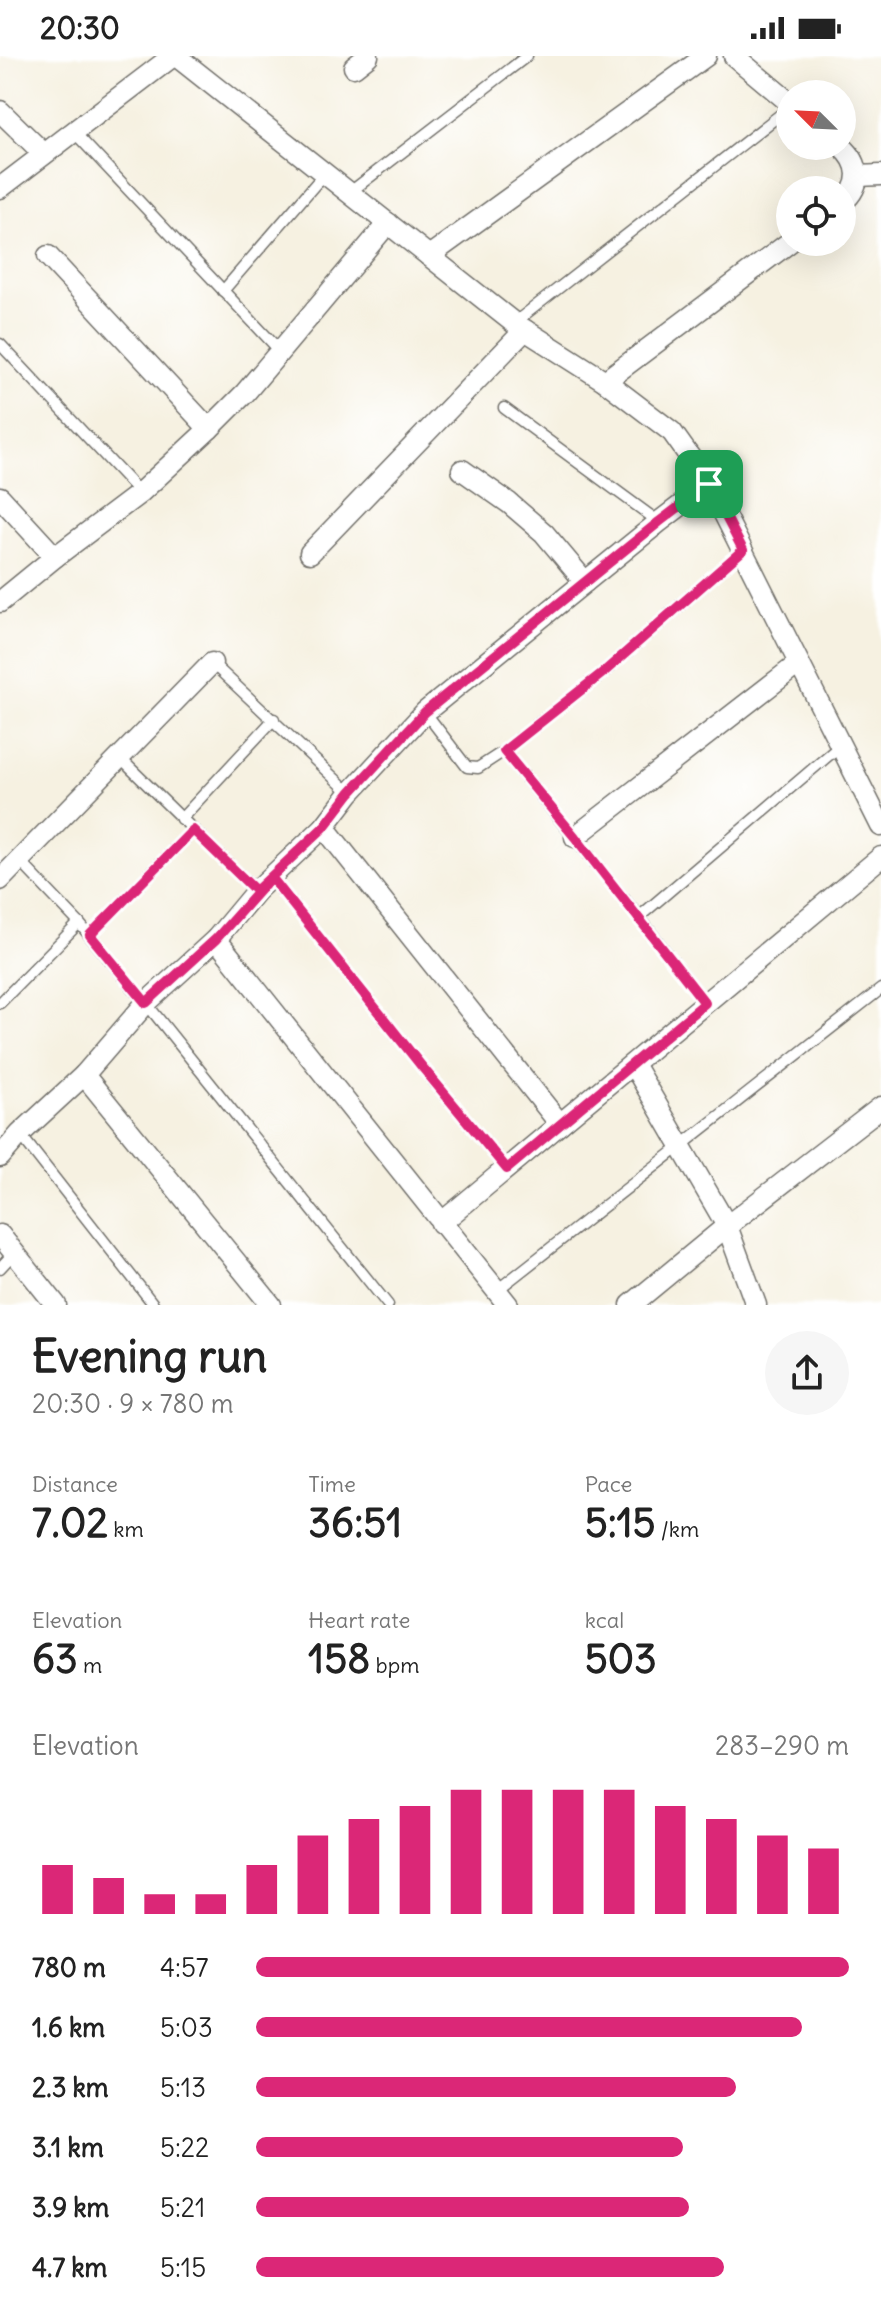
<!DOCTYPE html>
<html lang="en">
<head>
<meta charset="utf-8">
<style>
	:root { --surface:#fff; --page:#f6f6f6; --text:#222; --muted:#767676; --accent:#db2777 }
	body { margin:0; font-family:Delius,sans-serif; background:var(--page); color:var(--text); height:100vh; display:flex; flex-direction:column; font-size:30px; white-space:nowrap }
	* { box-sizing:border-box; margin:0 }
	p { font-size:26px; color:var(--muted) }
	.icon { flex:none; width:44px; height:44px; fill:none; stroke:currentColor; stroke-width:2; stroke-linecap:round; stroke-linejoin:round }
	.map { position:relative; height:1249px; overflow:hidden }
	.sheet { display:flex; flex-direction:column; background:var(--surface); flex:1 }
	.sheet>* { flex:none }
	.needle { width:52px; rotate:294deg }
	.tools { position:absolute; left:776px; top:24px; display:grid; gap:16px }
	.tools a { display:grid; place-items:center; width:80px; height:80px; border-radius:50%; background:var(--surface); box-shadow:0 8px 32px #0002; font-size:40px }
	.pin { position:absolute; display:grid; place-items:center; width:68px; height:68px; color:#fff; margin:-34px; border-radius:16px; box-shadow:0 4px 12px #0006 }
	.round { display:grid; place-items:center; flex:none; width:84px; height:84px; border-radius:42px; background:var(--page) }
	.head { display:flex; align-items:center; justify-content:space-between; height:136px; padding:0 32px }
	h1 { font-size:44px; font-weight:700; line-height:60px }
	.stats { display:grid; grid-template-columns:repeat(3,1fr); gap:12px; height:136px; padding:8px 32px }
	.stats div { display:grid; align-content:center }
	.stats b { font-size:40px; font-weight:700 }
	.stats small { font-size:22px; font-weight:400 }
	.stats p { font-size:22px }
	.chart { height:224px; padding:16px 32px }
	.chart p { display:flex; justify-content:space-between }
	.chart svg { width:100%; height:144px; margin-top:8px; stroke:var(--accent); stroke-width:6 }
	ul { padding:0 32px; list-style:none; font-size:26px }
	li { display:grid; grid-template-columns:128px 96px 1fr; align-items:center; height:60px }
	li i { height:20px; border-radius:10px; background:var(--accent) }
	.status { display:flex; justify-content:space-between; align-items:center; height:56px; padding:0 40px; background:var(--surface); direction:ltr }
	.status svg { height:22px; fill:currentColor }
	.map>svg:first-child { display:block }
</style>
</head>
<body>
<div class="status"><b>20:30</b><svg viewBox="0 0 49 12"><path d="M0 12V9h3v3zM5 12V6h3v6zM10 12V3h3v9zM15 12V0h3v12zM26 1h20v11H26zM47 4h2v5h-2z"/></svg></div>
<div class="map">
<svg width="881" height="1249" viewBox="0 0 881 1249">
	<rect width="100%" height="100%" fill="#fff"/>
	<filter id="ink" filterUnits="userSpaceOnUse"><feTurbulence type="fractalNoise" baseFrequency=".0125" numOctaves="2"/><feDisplacementMap in="SourceGraphic" scale="16" xChannelSelector="R" yChannelSelector="G"/><feConvolveMatrix kernelMatrix="1 2 1 2 8 2 1 2 1" color-interpolation-filters="sRGB"/></filter>
	<filter id="wash" filterUnits="userSpaceOnUse"><feTurbulence type="fractalNoise" baseFrequency=".006" numOctaves="4" result="noise"/><feDisplacementMap in="SourceGraphic" scale="32" xChannelSelector="R" yChannelSelector="G"/><feGaussianBlur stdDeviation="1.8" result="paint"/><feColorMatrix in="noise" values="0 0 0 0 0 0 0 0 0 0 0 0 0 0 0 0 0 1.4 0 .05"/><feComposite in="paint" operator="in"/></filter>
	<g filter="url(#wash)">
		<rect width="100%" height="100%" fill="#f6f1e1"/>
	</g>
	<g filter="url(#ink)">
		<g fill="none" stroke-linecap="round" stroke-linejoin="round">
			<!-- service casing -->
			<g stroke="#72706b" stroke-width="13">
				<g id="service">
					<path d="M74,76L280,295"/>
					<path d="M349,137L527,0"/>
					<path d="M223,235L325,117"/>
					<path d="M514,267L790,51"/>
					<path d="M0,288L140,437"/>
					<path d="M504,352L659,466"/>
					<path d="M212,607L350,737"/>
					<path d="M425,656L467,711L478,712L504,695L639,861L705,947"/>
					<path d="M504,695L605,615L743,494"/>
					<path d="M120,702L256,835"/>
					<path d="M181,763L274,663"/>
					<path d="M19,804L79,867L146,947L388,1249"/>
					<path d="M271,821L423,1012L507,1113"/>
					<path d="M639,861L842,688"/>
					<path d="M90,879L193,774"/>
					<path d="M0,947L79,867"/>
					<path d="M20,1078L154,1249"/>
					<path d="M0,1212L13,1198"/>
					<path d="M496,1235L881,933"/>
				</g>
			</g>
			<!-- minor casing -->
			<g stroke="#72706b" stroke-width="23">
				<g id="minor">
					<path d="M176,0L514,267L605,325L672,376L709,428L881,770"/>
					<path d="M734,0L790,47"/>
					<path d="M354,11L368,0"/>
					<path d="M0,55L44,98"/>
					<path d="M841,90C861,107 863,129 842,147"/>
					<path d="M858,120L881,119"/>
					<path d="M0,132L173,0"/>
					<path d="M48,200L209,373"/>
					<path d="M429,200L706,0"/>
					<path d="M605,325L790,186"/>
					<path d="M462,414L509,447L544,477L585,526"/>
					<path d="M0,441L55,501"/>
					<path d="M310,497L525,274"/>
					<path d="M0,546L55,501L140,437L209,373L245,337L388,167"/>
					<path d="M324,771L560,1068"/>
					<path d="M575,781L798,608"/>
					<path d="M0,824L212,607"/>
					<path d="M216,883L508,1249"/>
					<path d="M633,1008L727,1170L756,1249"/>
					<path d="M84,1019L271,1249"/>
					<path d="M0,1101L20,1078L84,1019L146,947L216,883L256,835L324,771L350,737L425,656L659,466L709,428"/>
					<path d="M441,1167L881,801"/>
					<path d="M0,1179L56,1249"/>
					<path d="M631,1249L727,1170L881,1051"/>
				</g>
			</g>
			<!-- service -->
			<use href="#service" stroke="#fff" stroke-width="10"/>
			<!-- minor -->
			<use href="#minor" stroke="#fff" stroke-width="20"/>
		</g>
	</g>
	<g fill="none" stroke-linecap="round" stroke-linejoin="round" filter="url(#ink)">
		<!-- route casing -->
		<g stroke="#fff" stroke-width="16">
			<path id="route" d="M709,428L659,466L425,656L350,737L324,771L256,835L193,774L90,879L146,947L216,883L271,821L423,1012L507,1113L705,947L575,781L504,695L605,615L743,494L709,428"/>
		</g>
		<!-- route -->
		<use href="#route" stroke="#db2777" stroke-width="10"/>
	</g>
</svg>
<div class="tools">
<a><svg class="needle" viewBox="-14 -14 28 28"><path d="M0-13l5 13h-10z" fill="#e53935"/><path d="M0 13l5-13h-10z" fill="#767676"/></svg></a>
<a><svg class="icon" aria-label="locate" viewBox="0 0 24 24"><circle cx="12" cy="12" r="6"/><path d="M12 2v4M12 18v4M2 12h4M18 12h4"/></svg></a>
</div>
<div class="pin" style="left:709px;top:428px;background:#1e9e55"><svg class="icon" aria-label="arrive" viewBox="0 0 24 24"><path d="M6 21V4h12l-3 4 3 4H6"/></svg></div>
</div>
<section class="sheet">
<div class="head"><div><h1>Evening run</h1><p>20:30 · 9 × 780 m</p></div><a class="round"><svg class="icon" aria-label="share" viewBox="0 0 24 24"><path d="M12 15V3M7 8l5-5 5 5M5 13v7h14v-7"/></svg></a></div>
<div class="stats">
<div><p>Distance</p><b>7.02<small> km</small></b></div>
<div><p>Time</p><b>36:51</b></div>
<div><p>Pace</p><b>5:15<small> /km</small></b></div>
</div>
<div class="stats">
<div><p>Elevation</p><b>63<small> m</small></b></div>
<div><p>Heart rate</p><b>158<small> bpm</small></b></div>
<div><p>kcal</p><b>503</b></div>
</div>
<div class="chart"><p><span>Elevation</span>283–290 m</p>
<svg viewBox="0 0 160 44" preserveAspectRatio="none"><path d="M5 44V29M15 44V33M25 44V38M35 44V38M45 44V29M55 44V20M65 44V15M75 44V11M85 44V6M95 44V6M105 44V6M115 44V6M125 44V11M135 44V15M145 44V20M155 44V24"/></svg>
</div>
<ul>
<li><b>780 m</b>4:57<i style="width:100%"></i></li>
<li><b>1.6 km</b>5:03<i style="width:92%"></i></li>
<li><b>2.3 km</b>5:13<i style="width:81%"></i></li>
<li><b>3.1 km</b>5:22<i style="width:72%"></i></li>
<li><b>3.9 km</b>5:21<i style="width:73%"></i></li>
<li><b>4.7 km</b>5:15<i style="width:79%"></i></li>
</ul>
</section>
</body>
</html>
